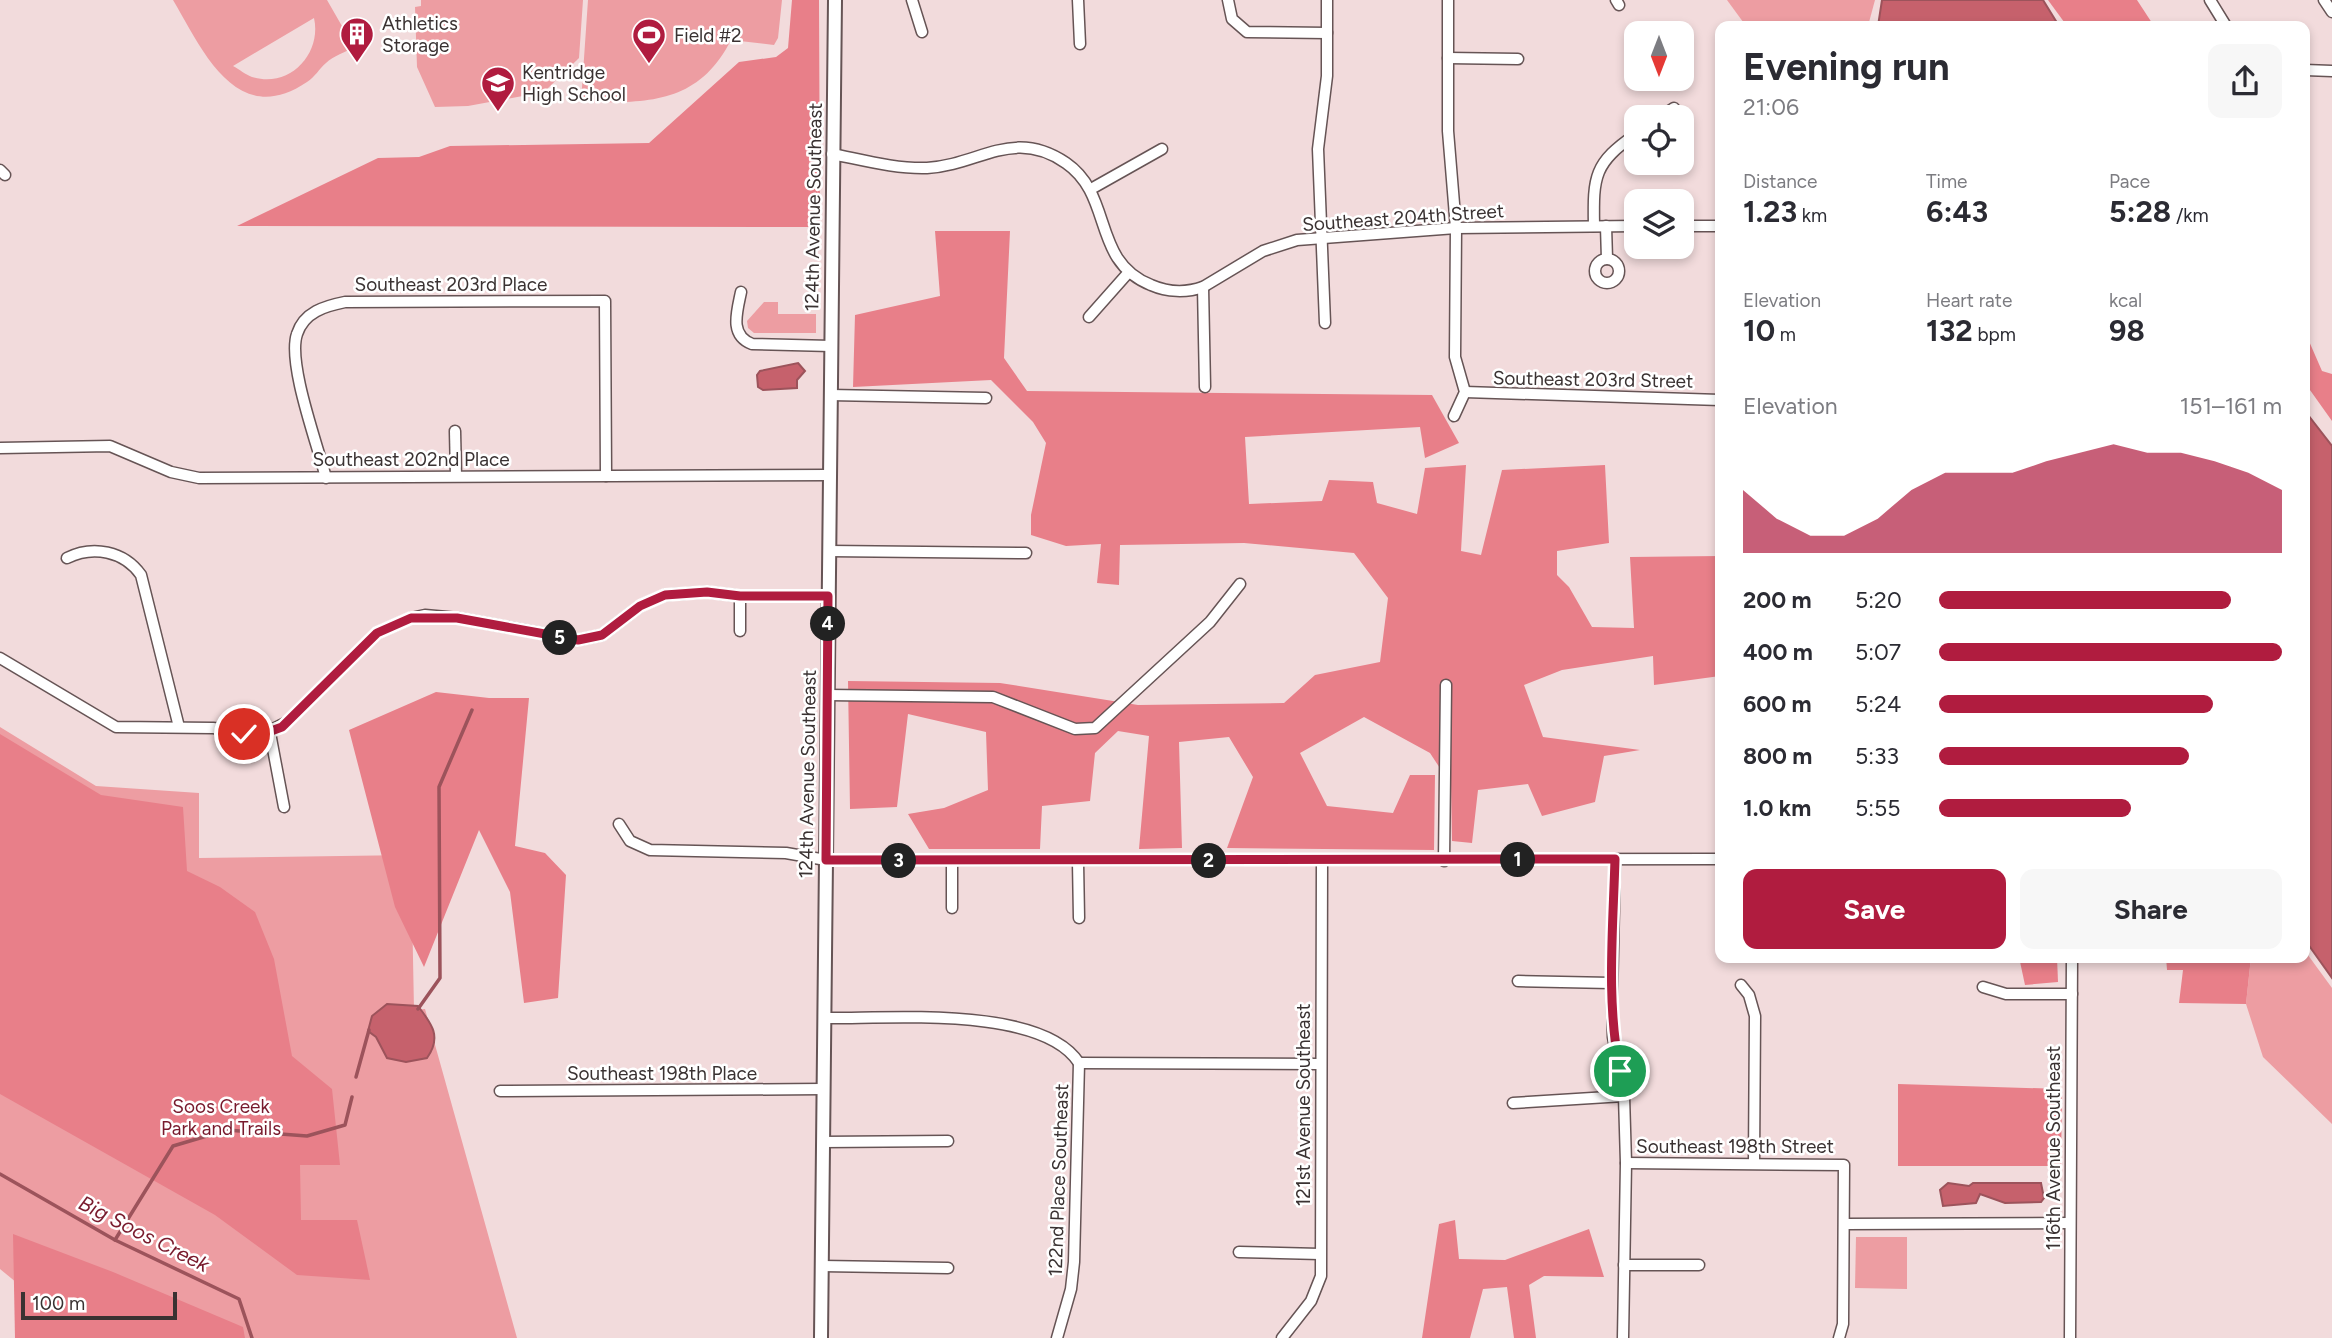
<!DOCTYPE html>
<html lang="en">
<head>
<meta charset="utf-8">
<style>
	:root { --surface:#fff; --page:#f7f7f7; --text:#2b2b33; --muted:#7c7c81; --accent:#b01c3f }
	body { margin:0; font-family:Figtree,sans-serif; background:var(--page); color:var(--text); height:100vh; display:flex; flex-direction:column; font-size:26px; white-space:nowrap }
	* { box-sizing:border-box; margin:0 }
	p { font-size:23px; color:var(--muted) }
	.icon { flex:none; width:38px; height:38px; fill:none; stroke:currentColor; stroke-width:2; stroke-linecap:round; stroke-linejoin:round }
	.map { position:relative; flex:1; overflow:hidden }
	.drawer { position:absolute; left:1715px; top:21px; width:595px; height:942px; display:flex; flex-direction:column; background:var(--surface); border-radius:14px; box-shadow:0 4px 10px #0003 }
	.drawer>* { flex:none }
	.needle { width:46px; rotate:180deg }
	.tools { position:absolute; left:1624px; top:21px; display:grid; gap:14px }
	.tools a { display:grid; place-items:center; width:70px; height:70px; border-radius:14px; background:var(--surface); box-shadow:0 4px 10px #0003; font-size:35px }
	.scale { position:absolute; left:21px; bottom:18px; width:156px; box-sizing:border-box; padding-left:7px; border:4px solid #3a3232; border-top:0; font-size:19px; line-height:24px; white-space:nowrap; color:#3a3232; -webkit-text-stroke:5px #fff; paint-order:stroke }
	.pin { position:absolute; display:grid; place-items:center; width:60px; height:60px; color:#fff; margin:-30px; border:4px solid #fff; border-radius:50%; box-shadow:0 2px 7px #0007 }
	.km { position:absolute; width:35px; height:35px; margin:-18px; border-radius:50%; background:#222; color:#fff; font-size:19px; line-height:35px; text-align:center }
	.round { display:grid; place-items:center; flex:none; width:74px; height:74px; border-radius:14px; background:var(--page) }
	.summary { display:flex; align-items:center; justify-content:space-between; height:119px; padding:0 28px }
	h1 { font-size:38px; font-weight:700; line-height:52px }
	.figures { display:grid; grid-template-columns:repeat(3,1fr); gap:10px; height:119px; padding:7px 28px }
	.figures div { display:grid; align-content:center }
	.figures b { font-size:30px; font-weight:700 }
	.figures small { font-size:19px; font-weight:400 }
	.figures p { font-size:19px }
	.chart { height:196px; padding:14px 28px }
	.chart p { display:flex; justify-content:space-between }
	.chart svg { width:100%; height:126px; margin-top:7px; fill:var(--accent); opacity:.7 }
	.button { display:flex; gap:14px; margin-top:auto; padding:14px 28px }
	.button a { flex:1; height:80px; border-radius:14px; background:var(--accent); color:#fff; font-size:28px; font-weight:700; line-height:80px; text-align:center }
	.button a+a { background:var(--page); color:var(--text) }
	ul { padding:0 28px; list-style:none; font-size:23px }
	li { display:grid; grid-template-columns:112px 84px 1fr; align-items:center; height:52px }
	li i { height:18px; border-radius:9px; background:var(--accent) }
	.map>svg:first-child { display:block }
</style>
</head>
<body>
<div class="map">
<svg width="2332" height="1338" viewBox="0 0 2332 1338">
	<rect width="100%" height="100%" fill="#f2dbdc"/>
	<!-- green -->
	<g fill="#ed9da2" fill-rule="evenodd">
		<path d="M173,0H327L354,47C346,52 333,56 326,63C319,69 315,77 307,82C236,130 202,49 173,0ZM314,18C322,53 290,89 252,77C246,75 239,69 233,66Z"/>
		<path d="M421,0H583L579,58L544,92L468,106L435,107L417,67L415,7L421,6Z"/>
		<path d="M588,0H782L778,38L774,45L731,40C698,105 646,103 581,102Z"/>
		<path d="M1727,0H1875L1868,26H1746Z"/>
		<path d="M764,302H778V314H816V333H754L748,328L747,321Z"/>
		<path d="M0,727L96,786L199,793V858L411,855L414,1010L425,1009L517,1338H84L0,1269Z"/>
		<path d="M2305,951L2332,988V1124L2263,1057L2246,1004L2251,957H2305Z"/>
		<path d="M1856,1237H1907V1289L1855,1288Z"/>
	</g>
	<!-- forest -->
	<g fill="#e87f89">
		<path d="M792,0H819L820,227L237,226L378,158L419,157L450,146L649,143L739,62L776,57L788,48Z"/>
		<path d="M2048,0H2137L2154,26H2067Z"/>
		<path d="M935,231H1010L1004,358L1027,391L1432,395L1459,443L1425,458L1420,427L1245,437L1249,504L1322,501L1329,480L1373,482L1377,503L1417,514L1425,468L1466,465L1461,551L1481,555L1502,470L1605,465L1609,543L1557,551V575L1569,587L1592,627L1634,628L1630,557L1720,556V676L1654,685L1653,656L1562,670L1524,685L1543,737L1640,750L1604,756L1595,802L1542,816L1528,784L1478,790L1472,843L1452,841L1451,785L1430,753L1364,717L1300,753L1327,806L1393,813L1410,775H1435L1434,850L1227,848L1253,777L1229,737L1179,742L1182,848L1139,849L1149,736L1118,731L1095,753L1090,801L1042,806L1040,849H929L908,814L944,808L988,790L986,732L908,714L897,807L850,809L848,681L1000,683L1138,705L1284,703L1315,675L1380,662L1388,598L1354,553L1244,543L1120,545L1119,585L1097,583L1101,544L1066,546L1031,535V515L1046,443L1033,422L991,380L853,387L855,315L940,296Z"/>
		<path d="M2305,332L2322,371L2332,374V421L2305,383Z"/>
		<path d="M436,692L489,698H529L515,846L545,853L566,875L558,998L524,1003L510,892L479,830L424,967L395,907L349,730Z"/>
		<path d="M0,734L101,795L183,807L187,871L220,887L255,912L274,959L292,1056L332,1089L340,1165H300L301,1220H357L370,1280L297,1275L215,1215L0,1094Z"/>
		<path d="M2019,957H2057L2058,982L2025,985Z"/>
		<path d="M2166,957H2251L2246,1004L2179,1003L2183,970H2167Z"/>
		<path d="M1898,1084L2062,1089L2061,1166H1898Z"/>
		<path d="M1455,1220L1459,1259L1505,1260L1589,1229L1604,1277L1544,1276L1529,1285L1536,1338H1514L1507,1287L1483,1289L1470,1338H1422L1439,1224Z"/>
		<path d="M13,1234L113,1272L243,1327L245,1338H15Z"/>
	</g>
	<!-- water -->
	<g fill="#c6616c" stroke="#9c535b" stroke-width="2">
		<path d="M1882,0H2043L2059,26H1878Z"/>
		<path d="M798,363L805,371L797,380V388L763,390L758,387L757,375L760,371Z"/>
		<path d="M2305,411L2332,446V978L2305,940Z"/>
		<path d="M387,1004L418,1006C432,1024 442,1037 427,1058L406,1062L387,1058L376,1037L368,1031L372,1016Z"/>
		<path d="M1948,1183L1969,1186L1973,1183H2041L2044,1198L2041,1202L2005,1203L1980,1194L1976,1203L1943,1206L1940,1190Z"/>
	</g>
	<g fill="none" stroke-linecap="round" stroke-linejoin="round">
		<!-- stream -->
		<g stroke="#9c535b" stroke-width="3.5">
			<path d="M418,1009L440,978L439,787L472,710"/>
			<path d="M356,1077L369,1030"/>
			<path d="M0,1174L115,1240L239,1299L252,1338"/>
			<path d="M115,1240L173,1146L227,1130L307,1136L345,1125L352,1097"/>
		</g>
		<!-- minor casing -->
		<g stroke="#665455" stroke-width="13">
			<g id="minor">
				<path d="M912,0L922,32"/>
				<path d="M1078,0L1080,44"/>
				<path d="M1228,0L1232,19L1247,32L1327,33"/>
				<path d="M1448,0V131L1456,228L1455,357L1465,392L1454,416"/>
				<path d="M1616,0L1619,5"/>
				<path d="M2210,0L2226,26"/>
				<path d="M2324,0L2332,12"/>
				<path d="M1448,58L1518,59"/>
				<path d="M2305,70L2332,71"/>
				<path d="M1660,117L1674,108"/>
				<path d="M832,154C863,160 895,169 927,168C980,165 1013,127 1066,163C1114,196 1091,261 1151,285C1167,292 1186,293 1203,287L1263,251L1297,240L1456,228L1636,226"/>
				<path d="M0,170L5,175"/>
				<path d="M1091,189L1162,149"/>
				<path d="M1594,226C1593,176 1594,163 1636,134"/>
				<path d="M1606,226L1607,259"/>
				<path d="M1682,226H1720"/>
				<circle cx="1607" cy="271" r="12"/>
				<path d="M1203,287L1205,387"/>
				<path d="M741,292C737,312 729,335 752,344L831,346"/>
				<path d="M1089,317L1128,273"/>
				<path d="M1325,323L1318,149L1327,76V0"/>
				<path d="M1465,392L1720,400"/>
				<path d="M830,395L986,398"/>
				<path d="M455,431L456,476"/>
				<path d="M0,448L110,446L171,472L199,478L829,475"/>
				<path d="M326,478C318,446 287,363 297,334C304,312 325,306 345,302L605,301L606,476"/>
				<path d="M829,551L1026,553"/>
				<path d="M67,558C93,545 124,551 141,575L179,727"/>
				<path d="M740,631V596"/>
				<path d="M0,658L116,727L213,728L263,734L287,722L377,633L411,618L425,615L458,618L578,640L602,635L640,606L665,595L707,592L740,596H828"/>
				<path d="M827,695L993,697L1075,729L1095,728L1210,622L1240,584"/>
				<path d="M270,733L284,807"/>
				<path d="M619,824L630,841L650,850L786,853L826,860L1720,859"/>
				<path d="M1615,859L1612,997L1613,1037L1624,1096L1626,1163L1623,1338"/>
				<path d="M952,861V908"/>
				<path d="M1444,861L1446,685"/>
				<path d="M1078,862L1079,918"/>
				<path d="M1518,981L1611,983"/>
				<path d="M1741,985L1749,995L1755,1016L1754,1162"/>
				<path d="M1983,987L2006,994H2072"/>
				<path d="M824,1018C887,1019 1042,1005 1079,1063"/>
				<path d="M1079,1063L1320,1064"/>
				<path d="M500,1091L823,1089"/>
				<path d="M1513,1103L1624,1096"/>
				<path d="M823,1142L948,1141"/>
				<path d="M1626,1163L1844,1165L1843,1324L1839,1338"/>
				<path d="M1845,1224L2070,1223"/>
				<path d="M1239,1252L1320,1254"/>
				<path d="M1624,1265H1699"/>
				<path d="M822,1266L948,1268"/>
				<path d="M1057,1338L1071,1289L1074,1262L1079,1063"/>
				<path d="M1282,1338L1311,1301L1321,1276L1322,860"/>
				<path d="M2070,1338L2072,957"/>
			</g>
		</g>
		<!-- tertiary casing -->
		<g stroke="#665455" stroke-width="16">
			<path id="tertiary" d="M821,1338L835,0"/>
		</g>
		<!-- minor -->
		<use href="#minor" stroke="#fff" stroke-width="10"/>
		<!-- tertiary -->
		<use href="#tertiary" stroke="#fff" stroke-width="12"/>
	</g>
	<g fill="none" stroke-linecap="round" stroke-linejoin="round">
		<!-- route casing -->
		<g stroke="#fff" stroke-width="14">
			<path id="route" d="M244,734H263L282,727L377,633L411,618H457L578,640L602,635L640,606L665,595L707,592L740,596H828L826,860L1615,859C1613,930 1606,1002 1620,1071"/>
		</g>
		<!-- route -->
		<use href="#route" stroke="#b01c3f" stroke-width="9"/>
	</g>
	<!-- icons -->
	<defs>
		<g id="building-pin" transform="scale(1.75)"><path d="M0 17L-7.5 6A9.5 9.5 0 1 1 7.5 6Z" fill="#b01c3f" stroke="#fff"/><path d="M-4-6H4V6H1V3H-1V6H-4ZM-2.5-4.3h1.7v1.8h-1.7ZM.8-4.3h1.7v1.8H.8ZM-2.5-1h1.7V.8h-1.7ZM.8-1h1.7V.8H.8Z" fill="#fff"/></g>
		<g id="stadium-pin" transform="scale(1.75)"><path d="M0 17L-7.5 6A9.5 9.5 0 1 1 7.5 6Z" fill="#b01c3f" stroke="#fff"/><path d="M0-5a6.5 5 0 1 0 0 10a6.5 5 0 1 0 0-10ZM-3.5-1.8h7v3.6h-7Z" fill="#fff"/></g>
		<g id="school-pin" transform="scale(1.75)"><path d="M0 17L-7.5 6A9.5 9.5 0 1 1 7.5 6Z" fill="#b01c3f" stroke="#fff"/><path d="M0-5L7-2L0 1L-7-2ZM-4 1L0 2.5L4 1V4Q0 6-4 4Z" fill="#fff"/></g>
	</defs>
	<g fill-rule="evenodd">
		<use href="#building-pin" x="357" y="34"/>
		<use href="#stadium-pin" x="649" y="35"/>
		<use href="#school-pin" x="498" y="83"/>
	</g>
	<g text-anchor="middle" stroke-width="5" stroke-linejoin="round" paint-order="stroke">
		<!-- poi labels -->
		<g font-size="19" fill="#3a3232" stroke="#fff" text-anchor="start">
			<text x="382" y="30">Athletics<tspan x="382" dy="22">Storage</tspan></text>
			<text x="674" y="42">Field #2</text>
			<text x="522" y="79">Kentridge<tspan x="522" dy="22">High School</tspan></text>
		</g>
		<!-- street labels -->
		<g font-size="19" fill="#3a3232" stroke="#fff">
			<text transform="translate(813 207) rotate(-89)" y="7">124th Avenue Southeast</text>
			<text transform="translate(1403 217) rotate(-4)" y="7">Southeast 204th Street</text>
			<text x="451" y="291">Southeast 203rd Place</text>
			<text transform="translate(1593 379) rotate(1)" y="7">Southeast 203rd Street</text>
			<text x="411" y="466">Southeast 202nd Place</text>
			<text transform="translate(807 774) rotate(-89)" y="7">124th Avenue Southeast</text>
			<text x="662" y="1080">Southeast 198th Place</text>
			<text transform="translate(1303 1105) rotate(-90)" y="7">121st Avenue Southeast</text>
			<text x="1735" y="1153">Southeast 198th Street</text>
			<text transform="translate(2053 1148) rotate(-90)" y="7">116th Avenue Southeast</text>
			<text transform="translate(1058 1180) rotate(-88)" y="7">122nd Place Southeast</text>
		</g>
		<!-- park labels -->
		<g font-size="19" fill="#781a2d" stroke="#fff">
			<text x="221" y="1113">Soos Creek<tspan x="221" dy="22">Park and Trails</tspan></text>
		</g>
		<!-- water labels -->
		<g font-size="21" font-style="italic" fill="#791b2d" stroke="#fff">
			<text transform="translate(144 1234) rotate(27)" y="7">Big Soos Creek</text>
		</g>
	</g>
</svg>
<div class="tools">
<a><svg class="needle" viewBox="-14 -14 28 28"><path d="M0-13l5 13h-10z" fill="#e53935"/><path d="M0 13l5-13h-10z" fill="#7c7c81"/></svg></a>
<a><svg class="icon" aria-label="locate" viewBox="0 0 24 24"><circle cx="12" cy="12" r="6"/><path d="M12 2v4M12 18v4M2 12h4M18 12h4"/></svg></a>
<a><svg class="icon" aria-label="layers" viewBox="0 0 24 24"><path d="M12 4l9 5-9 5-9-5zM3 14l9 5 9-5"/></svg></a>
</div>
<div class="scale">100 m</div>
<div class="pin" style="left:1620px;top:1071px;background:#1e9e55"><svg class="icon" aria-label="arrive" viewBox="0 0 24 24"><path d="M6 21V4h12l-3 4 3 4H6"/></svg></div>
<div class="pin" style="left:244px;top:734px;background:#d93025"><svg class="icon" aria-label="check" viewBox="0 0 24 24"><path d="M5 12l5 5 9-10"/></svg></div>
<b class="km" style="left:1518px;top:860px">1</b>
<b class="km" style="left:1209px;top:861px">2</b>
<b class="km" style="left:899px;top:861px">3</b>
<b class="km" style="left:828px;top:624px">4</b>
<b class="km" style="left:560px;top:638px">5</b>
<section class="drawer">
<div class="summary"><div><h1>Evening run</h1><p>21:06</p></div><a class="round"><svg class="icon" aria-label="share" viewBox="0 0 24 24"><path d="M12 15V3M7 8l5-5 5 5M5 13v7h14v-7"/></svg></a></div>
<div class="figures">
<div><p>Distance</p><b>1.23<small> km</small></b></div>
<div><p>Time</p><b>6:43</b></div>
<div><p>Pace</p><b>5:28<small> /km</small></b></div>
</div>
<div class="figures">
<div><p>Elevation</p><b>10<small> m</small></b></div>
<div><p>Heart rate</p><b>132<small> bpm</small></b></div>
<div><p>kcal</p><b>98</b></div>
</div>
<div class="chart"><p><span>Elevation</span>151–161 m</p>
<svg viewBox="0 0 160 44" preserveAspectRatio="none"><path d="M0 44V22L10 32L20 38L30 38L40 32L50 22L60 16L70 16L80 16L90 12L100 9L110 6L120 9L130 9L140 12L150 16L160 22V44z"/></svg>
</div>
<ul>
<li><b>200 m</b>5:20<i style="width:85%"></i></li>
<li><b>400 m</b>5:07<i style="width:100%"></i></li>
<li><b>600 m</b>5:24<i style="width:80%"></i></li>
<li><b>800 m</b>5:33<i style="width:73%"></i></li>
<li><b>1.0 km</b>5:55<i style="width:56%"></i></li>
</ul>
<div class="button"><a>Save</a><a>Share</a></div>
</section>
</div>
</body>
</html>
